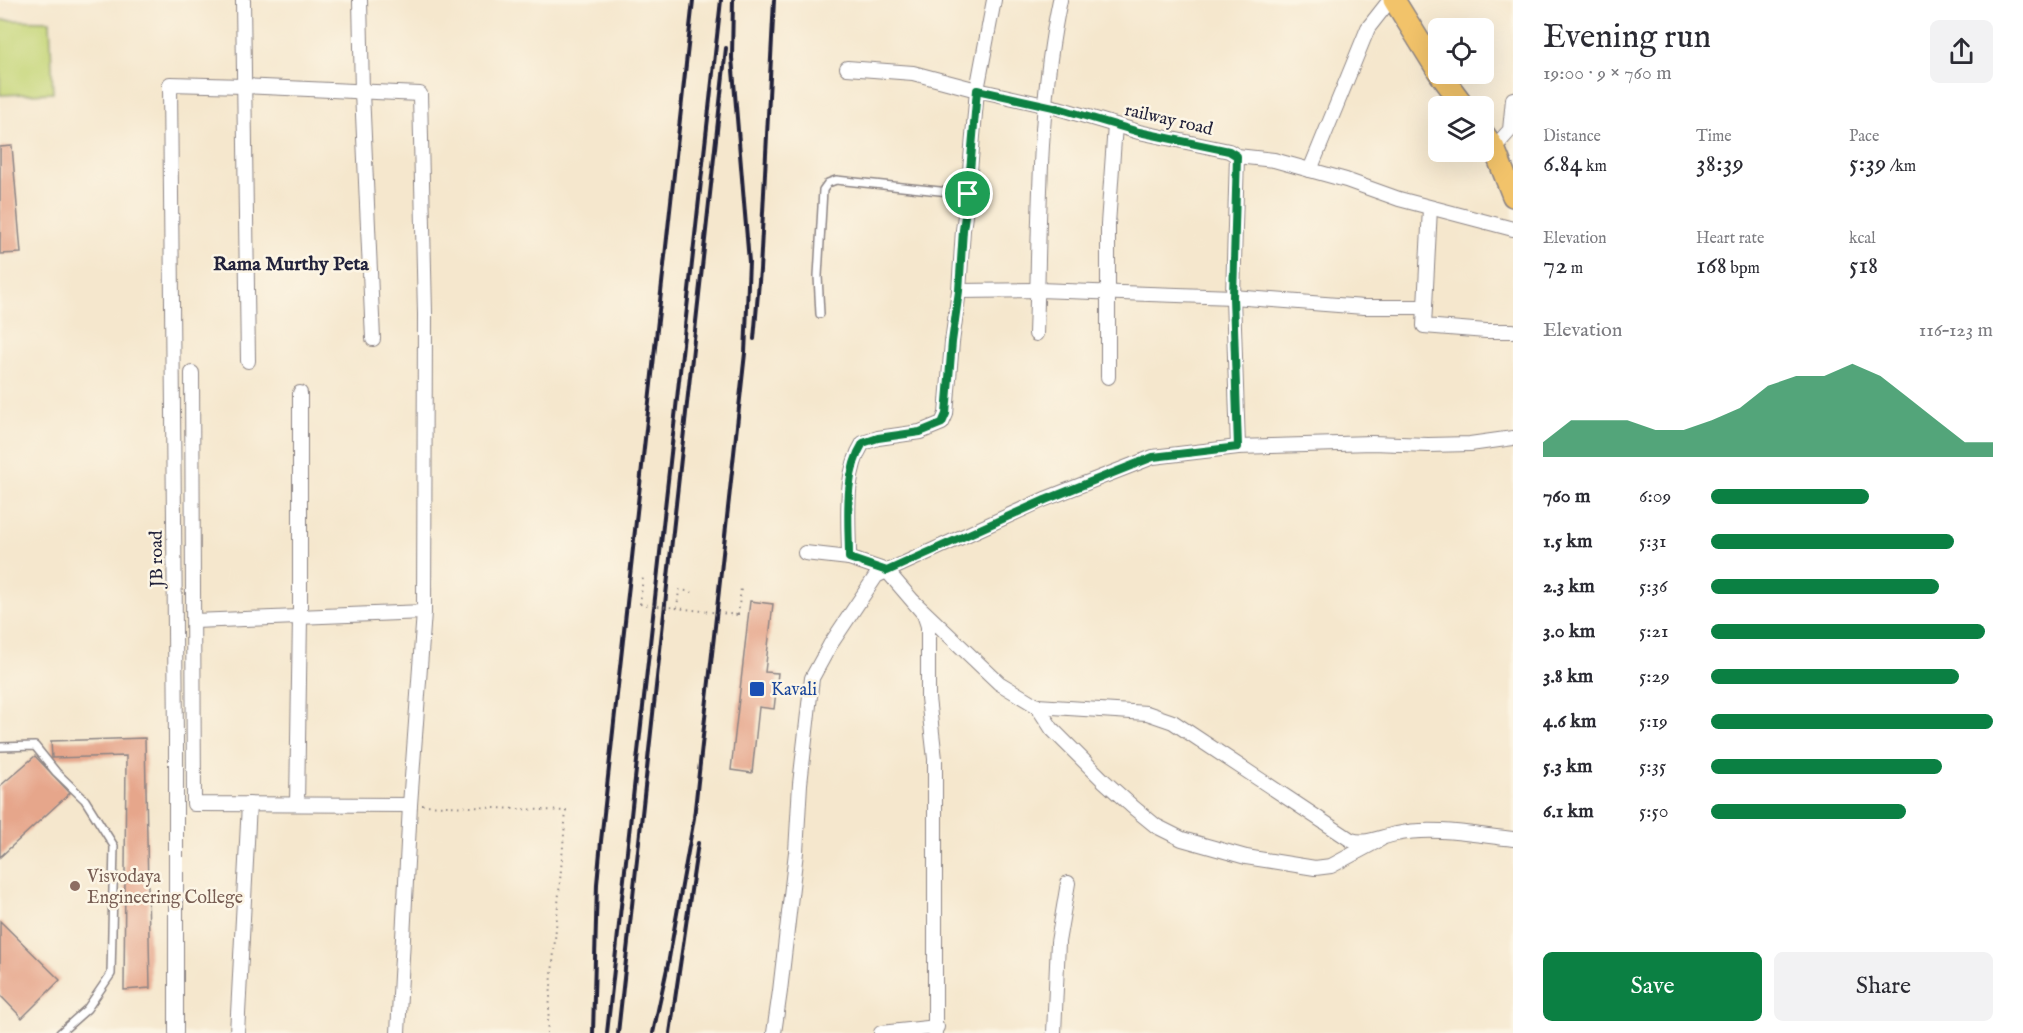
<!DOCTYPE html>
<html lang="en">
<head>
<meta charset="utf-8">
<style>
	:root { --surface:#fff; --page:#f2f2f3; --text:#2b2b33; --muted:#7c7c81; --accent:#0b8043 }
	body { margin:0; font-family:"IM FELL English",serif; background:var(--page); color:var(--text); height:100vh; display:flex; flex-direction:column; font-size:22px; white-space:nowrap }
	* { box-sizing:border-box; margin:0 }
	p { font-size:20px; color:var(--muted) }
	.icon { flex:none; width:33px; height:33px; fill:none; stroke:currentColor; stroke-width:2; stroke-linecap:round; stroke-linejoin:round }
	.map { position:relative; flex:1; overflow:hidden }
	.side { display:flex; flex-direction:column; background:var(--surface); width:510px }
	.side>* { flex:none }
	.fabs { position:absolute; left:1428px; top:18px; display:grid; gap:12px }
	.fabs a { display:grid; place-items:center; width:66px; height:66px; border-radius:9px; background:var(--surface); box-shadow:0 6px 24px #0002; font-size:30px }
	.pin { position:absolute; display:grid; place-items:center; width:51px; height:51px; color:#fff; margin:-26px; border:3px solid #fff; border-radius:50%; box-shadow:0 2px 6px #0007 }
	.round { display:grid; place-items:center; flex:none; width:63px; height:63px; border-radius:9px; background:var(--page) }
	.headline { display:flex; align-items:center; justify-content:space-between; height:102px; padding:0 30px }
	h1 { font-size:33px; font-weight:600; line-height:45px }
	.stats { display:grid; grid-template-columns:repeat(3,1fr); gap:9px; height:102px; padding:6px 30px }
	.stats div { display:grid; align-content:center }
	.stats b { font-size:26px; font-weight:600 }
	.stats small { font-size:16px; font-weight:400 }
	.stats p { font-size:16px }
	.chart { height:168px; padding:12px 30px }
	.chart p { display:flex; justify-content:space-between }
	.chart svg { width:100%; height:108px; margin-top:6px; fill:var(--accent); opacity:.7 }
	.cta { display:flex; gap:12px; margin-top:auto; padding:12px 30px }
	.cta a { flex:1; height:69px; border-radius:9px; background:var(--accent); color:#fff; font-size:24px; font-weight:600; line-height:69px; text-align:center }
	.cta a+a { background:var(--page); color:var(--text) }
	ul { padding:0 30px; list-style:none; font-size:20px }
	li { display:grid; grid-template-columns:96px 72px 1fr; align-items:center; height:45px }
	li i { height:15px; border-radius:8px; background:var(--accent) }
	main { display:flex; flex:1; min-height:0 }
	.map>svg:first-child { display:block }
</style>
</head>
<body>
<main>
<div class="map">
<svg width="1513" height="1033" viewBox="0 0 1513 1033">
	<rect width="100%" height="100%" fill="#fcf5e5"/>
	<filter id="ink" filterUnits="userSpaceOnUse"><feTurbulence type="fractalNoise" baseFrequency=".0167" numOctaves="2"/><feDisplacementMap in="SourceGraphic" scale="12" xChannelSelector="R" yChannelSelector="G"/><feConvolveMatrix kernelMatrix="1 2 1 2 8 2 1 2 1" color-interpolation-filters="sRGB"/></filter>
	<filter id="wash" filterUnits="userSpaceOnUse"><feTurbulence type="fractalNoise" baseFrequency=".008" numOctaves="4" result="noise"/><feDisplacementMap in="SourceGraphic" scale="24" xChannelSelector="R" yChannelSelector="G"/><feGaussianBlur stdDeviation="1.35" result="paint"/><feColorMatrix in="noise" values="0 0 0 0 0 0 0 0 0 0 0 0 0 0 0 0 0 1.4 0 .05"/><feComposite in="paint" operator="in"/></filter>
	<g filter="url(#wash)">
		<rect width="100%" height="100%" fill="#f5e7cd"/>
		<!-- green -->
		<path fill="#c4d577" stroke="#737c59" stroke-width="1.5" d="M0,20L50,21L53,93L0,95Z"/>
		<g id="blocks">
			<!-- building -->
			<g fill="#e6a68b">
				<path d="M12,146L21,253L0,254V147Z"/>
				<path d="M750,601L773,604L765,672L778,673L774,709L759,707L752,773L731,770Z"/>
				<path d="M145,738L150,988L124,990L126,756L52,758L51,741Z"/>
				<path d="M35,756L70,793L0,857V786Z"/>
				<path d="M0,921L60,980L22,1018L0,995Z"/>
			</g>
		</g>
	</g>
	<g filter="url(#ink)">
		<use href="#blocks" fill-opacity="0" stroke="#8c8484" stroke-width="1.5"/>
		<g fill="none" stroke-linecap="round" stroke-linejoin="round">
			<!-- service casing -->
			<g stroke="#8c8484" stroke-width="10">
				<g id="service">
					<path d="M820,314L818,276L823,190L828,183L836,180L968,194"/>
					<path d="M0,747L35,746L56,772L85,800L114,846L111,974L87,1009L60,1033"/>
				</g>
			</g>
			<!-- minor casing -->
			<g stroke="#8c8484" stroke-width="16">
				<g id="minor">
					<path d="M243,0L248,361"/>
					<path d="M360,0L362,92L373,339"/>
					<path d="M847,68L913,73L977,90L1058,108L1139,132L1229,151L1237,156L1274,160L1346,180L1399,199L1513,229"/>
					<path d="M1494,148L1510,130L1513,99"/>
					<path d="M1237,156L1233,297L1238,447"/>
					<path d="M1310,170L1368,28L1390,0"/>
					<path d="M1430,208L1424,326L1486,331H1513"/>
					<path d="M959,291L1038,290L1233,297L1364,307H1425"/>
					<path d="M1036,334C1040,223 1037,109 1060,0"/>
					<path d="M192,373L194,804L410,805"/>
					<path d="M1108,377V224L1115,125"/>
					<path d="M805,553L849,558L887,571L924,614L928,626V698L935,759V1033"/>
					<path d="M849,558C849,521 843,475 863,443L878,438L920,432L942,423L946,414L952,342L959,291L963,230L968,194L977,90L994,0"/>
					<path d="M914,602L999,683L1037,706L1052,729L1104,781L1134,808L1156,826L1182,839L1246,857L1315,868L1331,866L1381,839"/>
					<path d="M194,621L424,612"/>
					<path d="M1037,706L1147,713L1173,722L1351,840C1367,845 1380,837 1396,834C1434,826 1475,835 1513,839"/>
					<path d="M297,804L300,617V393"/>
					<path d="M176,1033V740L170,84L244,86L420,94L425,314L424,612L410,805L398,1033"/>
					<path d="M237,1033L249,804"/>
					<path d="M774,1033L780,991L796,852L800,784L812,678L830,645L876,576L1045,499L1153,457L1238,447L1372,443L1428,445L1470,444L1513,438"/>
					<path d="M881,1033L937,1027"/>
					<path d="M1054,1033L1058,942L1068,883"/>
				</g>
			</g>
			<!-- primary casing -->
			<g stroke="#8c8484" stroke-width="24">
				<g id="primary">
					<path d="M1394,0L1438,71"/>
					<path d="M1440,74L1464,106"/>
					<path d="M1484,134L1494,148L1513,196"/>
				</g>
			</g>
			<!-- path -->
			<g stroke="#8c8484" stroke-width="2" stroke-dasharray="1.5 4.5" stroke-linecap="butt">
				<path d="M640,604L643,577"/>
				<path d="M677,608L679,590L693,592"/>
				<path d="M738,615L741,588"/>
				<path d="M422,805L566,811L547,1033"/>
			</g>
			<!-- service -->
			<use href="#service" stroke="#fff" stroke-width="7"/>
			<!-- minor -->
			<use href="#minor" stroke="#fff" stroke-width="14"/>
			<!-- primary -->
			<use href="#primary" stroke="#f2c36a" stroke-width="21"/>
			<!-- rail -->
			<g stroke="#22223b" stroke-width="4">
				<path d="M754,339L760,270L774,0"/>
				<path d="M593,1033L597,884L601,841L693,0"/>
				<path d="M607,1033L721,0"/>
				<path d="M618,1033L726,48"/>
				<path d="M653,1033L668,964L694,818L745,353L749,262L732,58L733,0"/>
				<path d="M670,1033L698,843"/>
			</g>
			<!-- path-bridge -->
			<path stroke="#8c8484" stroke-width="2" stroke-dasharray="1.5 4.5" stroke-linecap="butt" d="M640,604L738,615"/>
		</g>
	</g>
	<g fill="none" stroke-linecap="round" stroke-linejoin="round" filter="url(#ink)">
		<!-- route casing -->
		<g stroke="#fff" stroke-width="12">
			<path id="route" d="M977,90L1058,108L1139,132L1229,151L1237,156L1233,297L1238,447L1153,457L1045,500L887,571L849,558C849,521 843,475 863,443L878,438L920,432L942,423L946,414L952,342L959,291L963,230L968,194Z"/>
		</g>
		<!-- route -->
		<use href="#route" stroke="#0b8043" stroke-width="8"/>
	</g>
	<!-- markers -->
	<rect fill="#1a4fb4" stroke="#fcf5e5" stroke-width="2" x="749" y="681" width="16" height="16" rx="3"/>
	<circle fill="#8d6e63" stroke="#fcf5e5" stroke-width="2" cx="75" cy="886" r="6"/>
	<g text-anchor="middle" stroke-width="5" stroke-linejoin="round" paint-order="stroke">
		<!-- street labels -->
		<g font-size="18" fill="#22223b" stroke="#fcf5e5">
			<text transform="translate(1169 119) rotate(13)" y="6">railway road</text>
			<text transform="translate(156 559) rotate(-91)" y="6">JB road</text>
		</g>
		<!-- transit labels -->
		<g font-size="18" fill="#164399" stroke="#fcf5e5" text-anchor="start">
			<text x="771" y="695">Kavali</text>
		</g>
		<!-- education labels -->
		<g font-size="18" fill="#785e54" stroke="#fcf5e5" text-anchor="start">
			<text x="87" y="882">Visvodaya<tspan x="87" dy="21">Engineering College</tspan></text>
		</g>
		<!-- neighbourhood labels -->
		<g font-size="20" font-weight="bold" fill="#22223b" stroke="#fcf5e5">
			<text x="291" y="270">Rama Murthy Peta</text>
		</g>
	</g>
</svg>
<div class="fabs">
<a><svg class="icon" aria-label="locate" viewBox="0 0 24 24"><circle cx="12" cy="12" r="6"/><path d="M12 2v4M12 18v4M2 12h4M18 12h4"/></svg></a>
<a><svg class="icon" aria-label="layers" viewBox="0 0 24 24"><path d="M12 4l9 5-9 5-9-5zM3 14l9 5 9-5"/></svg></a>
</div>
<div class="pin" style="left:968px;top:194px;background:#1e9e55"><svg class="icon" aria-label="arrive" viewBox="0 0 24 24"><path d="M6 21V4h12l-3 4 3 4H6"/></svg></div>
</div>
<section class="side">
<div class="headline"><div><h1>Evening run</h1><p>19:00 · 9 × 760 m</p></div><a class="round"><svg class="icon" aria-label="share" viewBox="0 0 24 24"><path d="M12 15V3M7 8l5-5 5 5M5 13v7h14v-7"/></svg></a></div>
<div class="stats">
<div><p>Distance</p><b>6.84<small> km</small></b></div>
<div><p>Time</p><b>38:39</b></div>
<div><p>Pace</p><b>5:39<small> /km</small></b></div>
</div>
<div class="stats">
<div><p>Elevation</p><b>72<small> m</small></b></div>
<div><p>Heart rate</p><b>168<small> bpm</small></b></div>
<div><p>kcal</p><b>518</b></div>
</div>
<div class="chart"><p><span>Elevation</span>116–123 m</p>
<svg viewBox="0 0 160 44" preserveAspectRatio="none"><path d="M0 44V38L10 29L20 29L30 29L40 33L50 33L60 29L70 24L80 15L90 11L100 11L110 6L120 11L130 20L140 29L150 38L160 38V44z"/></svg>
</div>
<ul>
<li><b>760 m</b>6:09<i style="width:56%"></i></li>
<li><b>1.5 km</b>5:31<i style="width:86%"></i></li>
<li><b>2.3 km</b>5:36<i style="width:81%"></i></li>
<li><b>3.0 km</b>5:21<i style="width:97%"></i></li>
<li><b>3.8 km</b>5:29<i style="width:88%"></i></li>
<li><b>4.6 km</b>5:19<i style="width:100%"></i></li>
<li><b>5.3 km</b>5:35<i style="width:82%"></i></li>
<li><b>6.1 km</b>5:50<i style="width:69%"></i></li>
</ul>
<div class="cta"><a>Save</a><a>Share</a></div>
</section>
</main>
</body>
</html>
